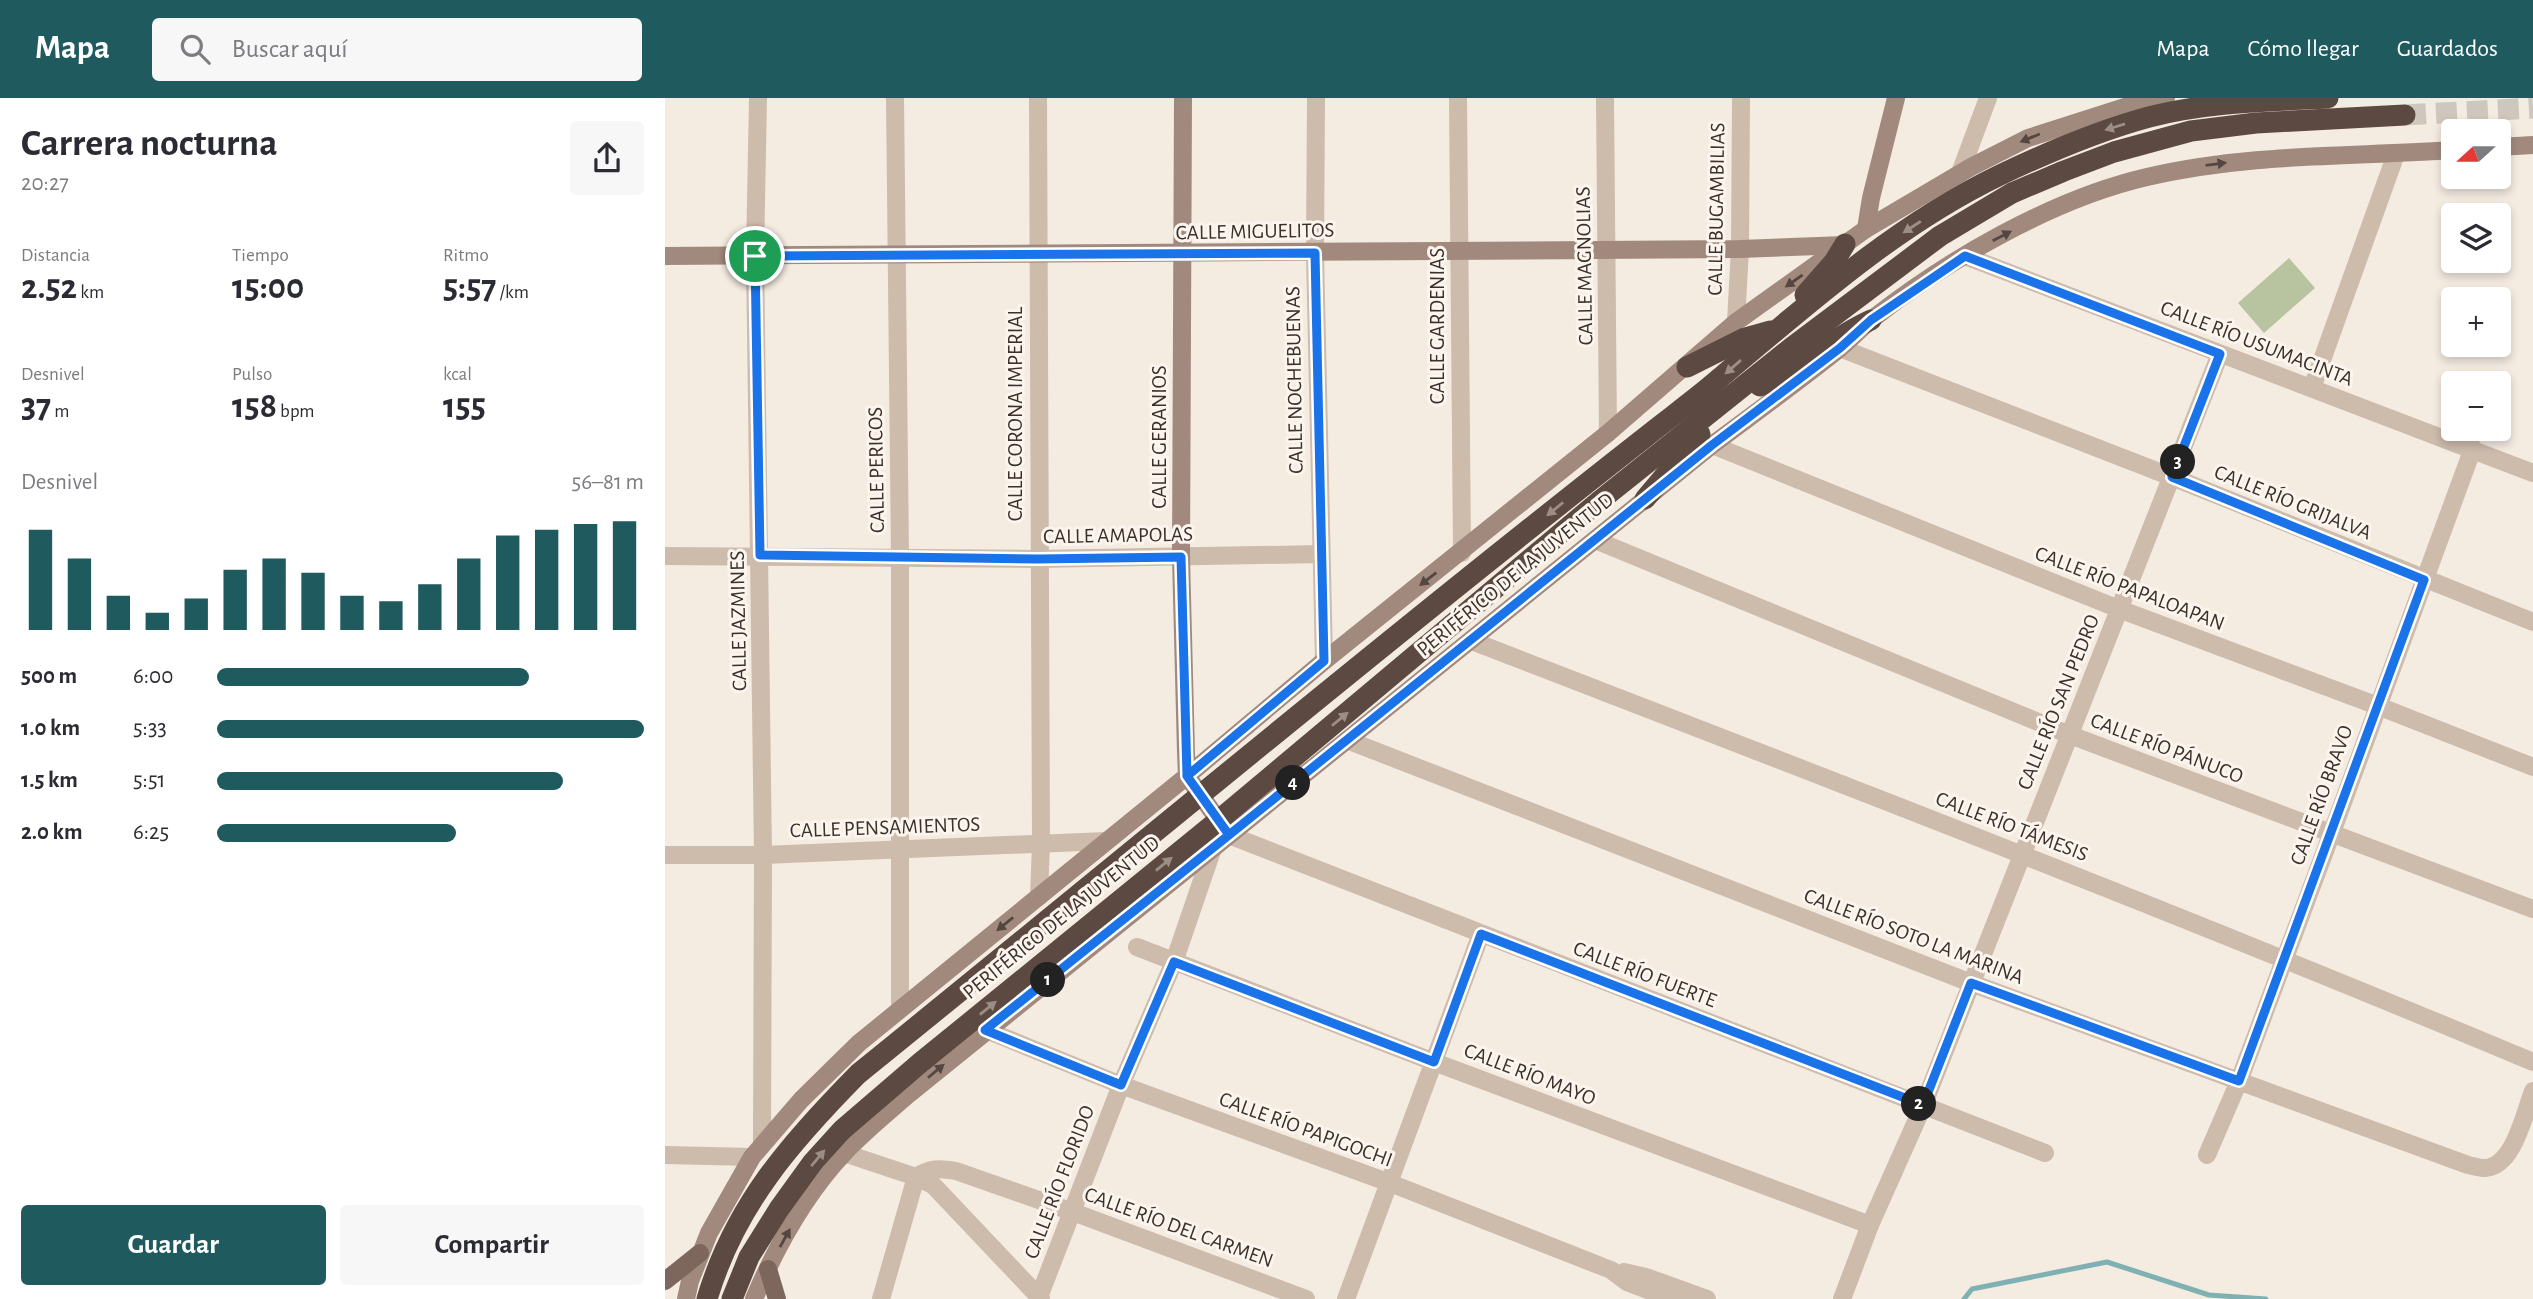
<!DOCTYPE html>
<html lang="es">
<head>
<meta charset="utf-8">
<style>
	:root { --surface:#fff; --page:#f7f7f7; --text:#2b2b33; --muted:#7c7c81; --accent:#1f5a5e }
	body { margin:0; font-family:"Alegreya Sans",sans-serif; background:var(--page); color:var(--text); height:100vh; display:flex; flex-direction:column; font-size:26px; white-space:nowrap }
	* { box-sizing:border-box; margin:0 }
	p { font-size:23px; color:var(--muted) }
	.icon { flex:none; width:38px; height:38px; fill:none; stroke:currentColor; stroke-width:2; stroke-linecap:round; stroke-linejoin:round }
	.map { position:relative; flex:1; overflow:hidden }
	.panel { display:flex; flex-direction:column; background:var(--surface); width:665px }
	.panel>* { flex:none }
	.needle { width:46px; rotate:249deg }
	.controls { position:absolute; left:1776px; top:21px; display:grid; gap:14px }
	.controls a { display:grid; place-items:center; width:70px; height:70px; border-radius:7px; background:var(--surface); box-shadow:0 4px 10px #0003; font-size:35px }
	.pin { position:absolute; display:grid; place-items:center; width:60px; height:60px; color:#fff; margin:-30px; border:4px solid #fff; border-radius:50%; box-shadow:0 2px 7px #0007 }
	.km { position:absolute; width:35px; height:35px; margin:-18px; border-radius:50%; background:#222; color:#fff; font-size:19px; line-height:35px; text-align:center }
	.round { display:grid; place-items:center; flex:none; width:74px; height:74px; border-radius:7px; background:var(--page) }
	.headline { display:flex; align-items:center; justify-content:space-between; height:119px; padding:0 21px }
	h1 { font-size:38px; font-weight:600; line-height:52px }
	.stats { display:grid; grid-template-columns:repeat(3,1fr); gap:10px; height:119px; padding:7px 21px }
	.stats div { display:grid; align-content:center }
	.stats b { font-size:35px; font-weight:600 }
	.stats small { font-size:19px; font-weight:400 }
	.stats p { font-size:19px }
	.chart { height:196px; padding:14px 21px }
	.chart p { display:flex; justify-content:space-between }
	.chart svg { width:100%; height:126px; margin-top:7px; stroke:var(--accent); stroke-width:6 }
	.action { display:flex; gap:14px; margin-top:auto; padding:14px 21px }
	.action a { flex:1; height:80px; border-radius:7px; background:var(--accent); color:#fff; font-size:28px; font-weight:600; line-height:80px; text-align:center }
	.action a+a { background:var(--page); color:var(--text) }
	ul { padding:0 21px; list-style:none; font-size:23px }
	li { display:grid; grid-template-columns:112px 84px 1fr; align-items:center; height:52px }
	li i { height:18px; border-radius:9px; background:var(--accent) }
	header { display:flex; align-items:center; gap:42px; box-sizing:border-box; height:98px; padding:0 35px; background:var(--accent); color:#fff }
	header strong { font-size:33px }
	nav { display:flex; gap:38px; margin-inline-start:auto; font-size:24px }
	.search { width:490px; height:63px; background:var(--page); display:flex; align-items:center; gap:18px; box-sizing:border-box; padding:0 24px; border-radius:7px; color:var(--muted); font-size:26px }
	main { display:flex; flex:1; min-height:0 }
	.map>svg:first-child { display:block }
</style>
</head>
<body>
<header>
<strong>Mapa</strong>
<div class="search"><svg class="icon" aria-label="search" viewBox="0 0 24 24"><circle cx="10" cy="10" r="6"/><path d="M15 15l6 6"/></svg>Buscar aquí</div>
<nav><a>Mapa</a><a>Cómo llegar</a><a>Guardados</a></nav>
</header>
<main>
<section class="panel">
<div class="headline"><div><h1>Carrera nocturna</h1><p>20:27</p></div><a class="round"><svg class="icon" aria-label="share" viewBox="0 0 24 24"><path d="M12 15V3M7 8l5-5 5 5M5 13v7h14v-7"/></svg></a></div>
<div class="stats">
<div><p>Distancia</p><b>2.52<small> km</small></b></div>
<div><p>Tiempo</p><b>15:00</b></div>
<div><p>Ritmo</p><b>5:57<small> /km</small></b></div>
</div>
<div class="stats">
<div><p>Desnivel</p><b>37<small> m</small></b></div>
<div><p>Pulso</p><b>158<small> bpm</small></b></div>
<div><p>kcal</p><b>155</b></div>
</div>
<div class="chart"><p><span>Desnivel</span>56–81 m</p>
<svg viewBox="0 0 160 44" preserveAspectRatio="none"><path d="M5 44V9M15 44V19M25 44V32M35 44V38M45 44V33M55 44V23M65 44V19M75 44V24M85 44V32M95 44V34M105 44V28M115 44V19M125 44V11M135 44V9M145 44V7M155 44V6"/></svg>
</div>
<ul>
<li><b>500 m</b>6:00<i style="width:73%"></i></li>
<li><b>1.0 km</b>5:33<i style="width:100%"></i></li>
<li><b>1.5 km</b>5:51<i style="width:81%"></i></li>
<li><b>2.0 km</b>6:25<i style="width:56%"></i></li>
</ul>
<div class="action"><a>Guardar</a><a>Compartir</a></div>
</section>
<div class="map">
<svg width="1868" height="1201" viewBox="0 0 1868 1201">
	<rect width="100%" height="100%" fill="#f4ebe1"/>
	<!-- green -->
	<path fill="#b8c4a0" d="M1624,160L1650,190L1599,235L1573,205Z"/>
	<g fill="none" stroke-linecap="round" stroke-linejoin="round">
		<!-- stream -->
		<path stroke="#7fb0b2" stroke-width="5" d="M1299,1201L1307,1191L1442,1164L1544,1197L1601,1201"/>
		<!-- highway-tunnel -->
		<path stroke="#cfc6bd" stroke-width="21" stroke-dasharray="21 10" stroke-linecap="butt" d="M1740,17L1868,10"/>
		<!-- street -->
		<g stroke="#cdbbac" stroke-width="18">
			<path d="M93,0L90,157L98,757L97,1045"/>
			<path d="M230,0L235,459V911"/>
			<path d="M373,0L376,745L374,799"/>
			<path d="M651,0L650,155L659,563"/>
			<path d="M793,0L797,455"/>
			<path d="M940,0L943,335"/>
			<path d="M1295,75L1323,0"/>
			<path d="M1300,158L1868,375"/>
			<path d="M1071,224L1075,151L1076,0"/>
			<path d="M1175,250L1507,379L1868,524"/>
			<path d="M1647,290L1731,56"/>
			<path d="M1047,347L1454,511L1713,608L1868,669"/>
			<path d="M930,442L1405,637L1868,811"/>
			<path d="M0,458L373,461L655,456"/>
			<path d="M807,543C1162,680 1517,817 1868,964"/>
			<path d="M682,642L1306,885L1803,1067C1808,1068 1815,1070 1820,1070C1849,1068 1859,1016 1868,993"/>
			<path d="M564,737L1380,1055"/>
			<path d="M0,757H98L441,743"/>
			<path d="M472,849L769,964L1205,1127"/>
			<path d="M321,932L456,987L725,1085L946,1172L962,1184L1006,1201"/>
			<path d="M179,1055L251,1079L268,1087L376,1201"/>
			<path d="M0,1057L87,1059"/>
			<path d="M1542,1057L1574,983L1666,737L1808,350"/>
			<path d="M959,1174L981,1179L1042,1201"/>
			<path d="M374,1199L456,987L509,864L548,750"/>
			<path d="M216,1201L251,1079C265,1070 274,1070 291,1073L408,1114L641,1201"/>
			<path d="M681,1201L816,836"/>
			<path d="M1177,1201L1205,1127L1258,1008L1555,256"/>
		</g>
		<!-- secondary -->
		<g stroke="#a18a7d" stroke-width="18">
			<path d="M518,0L516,459L521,655L522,678L561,733"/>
			<path d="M1834,49L1868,47"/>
			<path d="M1201,131L1206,100L1231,0"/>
			<path d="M0,158L1075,151L1179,147"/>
			<path d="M21,1201L25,1183L44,1135L87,1059L136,1002L194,945L522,678L659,563L943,335L1071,224L1201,131L1306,69L1363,40L1463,8L1501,0"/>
			<path d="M89,1201C111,1149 141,1095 180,1054C200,1033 222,1015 244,996L1047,347C1090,315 1133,284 1174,251C1185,242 1195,231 1206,222C1282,162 1387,101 1482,79C1583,55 1686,59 1788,52"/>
		</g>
		<!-- primary -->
		<g stroke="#7d675c" stroke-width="18">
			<path d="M103,1171L112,1201"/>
			<path d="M0,1183L35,1155"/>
		</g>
		<!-- highway -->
		<g stroke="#5c4a42" stroke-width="21">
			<path d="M1140,197L1169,164L1180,146"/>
			<path d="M1022,269L1080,240L1105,233"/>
			<path d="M1095,288C1134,270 1166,240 1206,222"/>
			<path d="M980,401L1035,336"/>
			<path d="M42,1201C70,1107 126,1044 193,976C455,764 714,548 978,341C1004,320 1031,301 1056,279C1143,206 1230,128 1333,78C1381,55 1432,33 1484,19C1542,4 1603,3 1663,0"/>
			<path d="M67,1201L84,1159L114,1111L148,1064L177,1032L255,965L560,717L932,405L1126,250L1275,138L1347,95L1399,73L1449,54L1526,33L1591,25L1740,17"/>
		</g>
	</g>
	<!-- one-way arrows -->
	<defs><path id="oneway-solid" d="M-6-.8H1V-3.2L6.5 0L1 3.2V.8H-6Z" transform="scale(1.75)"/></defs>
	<g fill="#9c8e87">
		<use href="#oneway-solid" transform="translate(1450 29) rotate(163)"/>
		<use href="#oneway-solid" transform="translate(1247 129) rotate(147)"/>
		<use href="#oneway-solid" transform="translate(1068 269) rotate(139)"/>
		<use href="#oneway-solid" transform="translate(890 411) rotate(141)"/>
		<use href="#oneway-solid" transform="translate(675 621) rotate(-40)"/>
		<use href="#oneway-solid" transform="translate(499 766) rotate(-39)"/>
		<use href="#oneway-solid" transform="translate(323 910) rotate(-39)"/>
		<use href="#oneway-solid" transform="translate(153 1060) rotate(-50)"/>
	</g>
	<g fill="#544640">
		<use href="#oneway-solid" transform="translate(1365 40) rotate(158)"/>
		<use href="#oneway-solid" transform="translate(1551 66) rotate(-7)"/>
		<use href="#oneway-solid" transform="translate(1337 138) rotate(-27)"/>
		<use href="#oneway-solid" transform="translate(1129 183) rotate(145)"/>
		<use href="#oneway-solid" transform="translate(763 481) rotate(142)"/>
		<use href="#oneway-solid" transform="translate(340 826) rotate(141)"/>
		<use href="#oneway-solid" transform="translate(271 973) rotate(-40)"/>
		<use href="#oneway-solid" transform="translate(120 1140) rotate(-61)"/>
	</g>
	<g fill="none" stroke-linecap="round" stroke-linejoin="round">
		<!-- route casing -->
		<g stroke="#fff" stroke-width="14">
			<path id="route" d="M90,158L95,457L373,461L516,459L522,678L564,737L320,932L456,987L509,864L769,964L816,836L1258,1007L1306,885L1574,983L1759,482L1507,379L1555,256L1300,158L1206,222L1175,250L1047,347L564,737L527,685L522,678L659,563L650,155L90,158"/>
		</g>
		<!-- route -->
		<use href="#route" stroke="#1a73e8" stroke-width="9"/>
	</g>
	<g text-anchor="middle" stroke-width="6" stroke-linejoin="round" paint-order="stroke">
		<!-- street labels -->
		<g font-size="21" fill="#3b302b" stroke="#fbf5ee">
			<text transform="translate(1051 111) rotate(-89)" y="7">CALLE BUGAMBILIAS</text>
			<text transform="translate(590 133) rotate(-1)" y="7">CALLE MIGUELITOS</text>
			<text transform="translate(919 168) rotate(-91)" y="7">CALLE MAGNOLIAS</text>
			<text transform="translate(772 228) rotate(-90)" y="7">CALLE GARDENIAS</text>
			<text transform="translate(1592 245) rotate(21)" y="7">CALLE RÍO USUMACINTA</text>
			<text transform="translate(629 282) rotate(-91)" y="7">CALLE NOCHEBUENAS</text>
			<text transform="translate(350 316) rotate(-90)" y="7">CALLE CORONA IMPERIAL</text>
			<text transform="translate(494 339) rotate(-90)" y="7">CALLE GERANIOS</text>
			<text transform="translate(211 372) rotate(-91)" y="7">CALLE PERICOS</text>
			<text transform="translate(1628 404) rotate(22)" y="7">CALLE RÍO GRIJALVA</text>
			<text transform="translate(453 437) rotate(-1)" y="7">CALLE AMAPOLAS</text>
			<text transform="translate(850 476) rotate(-39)" y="7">PERIFÉRICO DE LA JUVENTUD</text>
			<text transform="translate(1465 490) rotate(21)" y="7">CALLE RÍO PAPALOAPAN</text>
			<text transform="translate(73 523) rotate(-91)" y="7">CALLE JAZMINES</text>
			<text transform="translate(1393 604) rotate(-68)" y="7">CALLE RÍO SAN PEDRO</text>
			<text transform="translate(1502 650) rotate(21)" y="7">CALLE RÍO PÁNUCO</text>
			<text transform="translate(1656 697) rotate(-70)" y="7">CALLE RÍO BRAVO</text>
			<text transform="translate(1347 728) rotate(21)" y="7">CALLE RÍO TÁMESIS</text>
			<text transform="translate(220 729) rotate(-2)" y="7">CALLE PENSAMIENTOS</text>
			<text transform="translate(396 819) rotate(-39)" y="7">PERIFÉRICO DE LA JUVENTUD</text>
			<text transform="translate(1249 838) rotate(21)" y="7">CALLE RÍO SOTO LA MARINA</text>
			<text transform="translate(980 876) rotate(21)" y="7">CALLE RÍO FUERTE</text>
			<text transform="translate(865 976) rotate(21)" y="7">CALLE RÍO MAYO</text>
			<text transform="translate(641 1031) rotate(20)" y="7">CALLE RÍO PAPIGOCHI</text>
			<text transform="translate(394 1084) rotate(-69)" y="7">CALLE RÍO FLORIDO</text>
			<text transform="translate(514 1129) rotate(20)" y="7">CALLE RÍO DEL CARMEN</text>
		</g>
	</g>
</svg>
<div class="controls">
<a><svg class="needle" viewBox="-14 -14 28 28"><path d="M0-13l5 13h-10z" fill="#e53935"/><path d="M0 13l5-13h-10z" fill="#7c7c81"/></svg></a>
<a><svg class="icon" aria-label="layers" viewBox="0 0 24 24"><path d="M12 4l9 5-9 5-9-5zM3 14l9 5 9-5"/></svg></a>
<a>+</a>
<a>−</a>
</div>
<div class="pin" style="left:90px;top:158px;background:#1e9e55"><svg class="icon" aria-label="arrive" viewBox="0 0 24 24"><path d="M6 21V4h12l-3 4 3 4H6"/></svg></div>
<b class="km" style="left:383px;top:882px">1</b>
<b class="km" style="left:1254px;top:1006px">2</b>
<b class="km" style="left:1513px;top:364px">3</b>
<b class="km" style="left:628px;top:685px">4</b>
</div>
</main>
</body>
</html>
